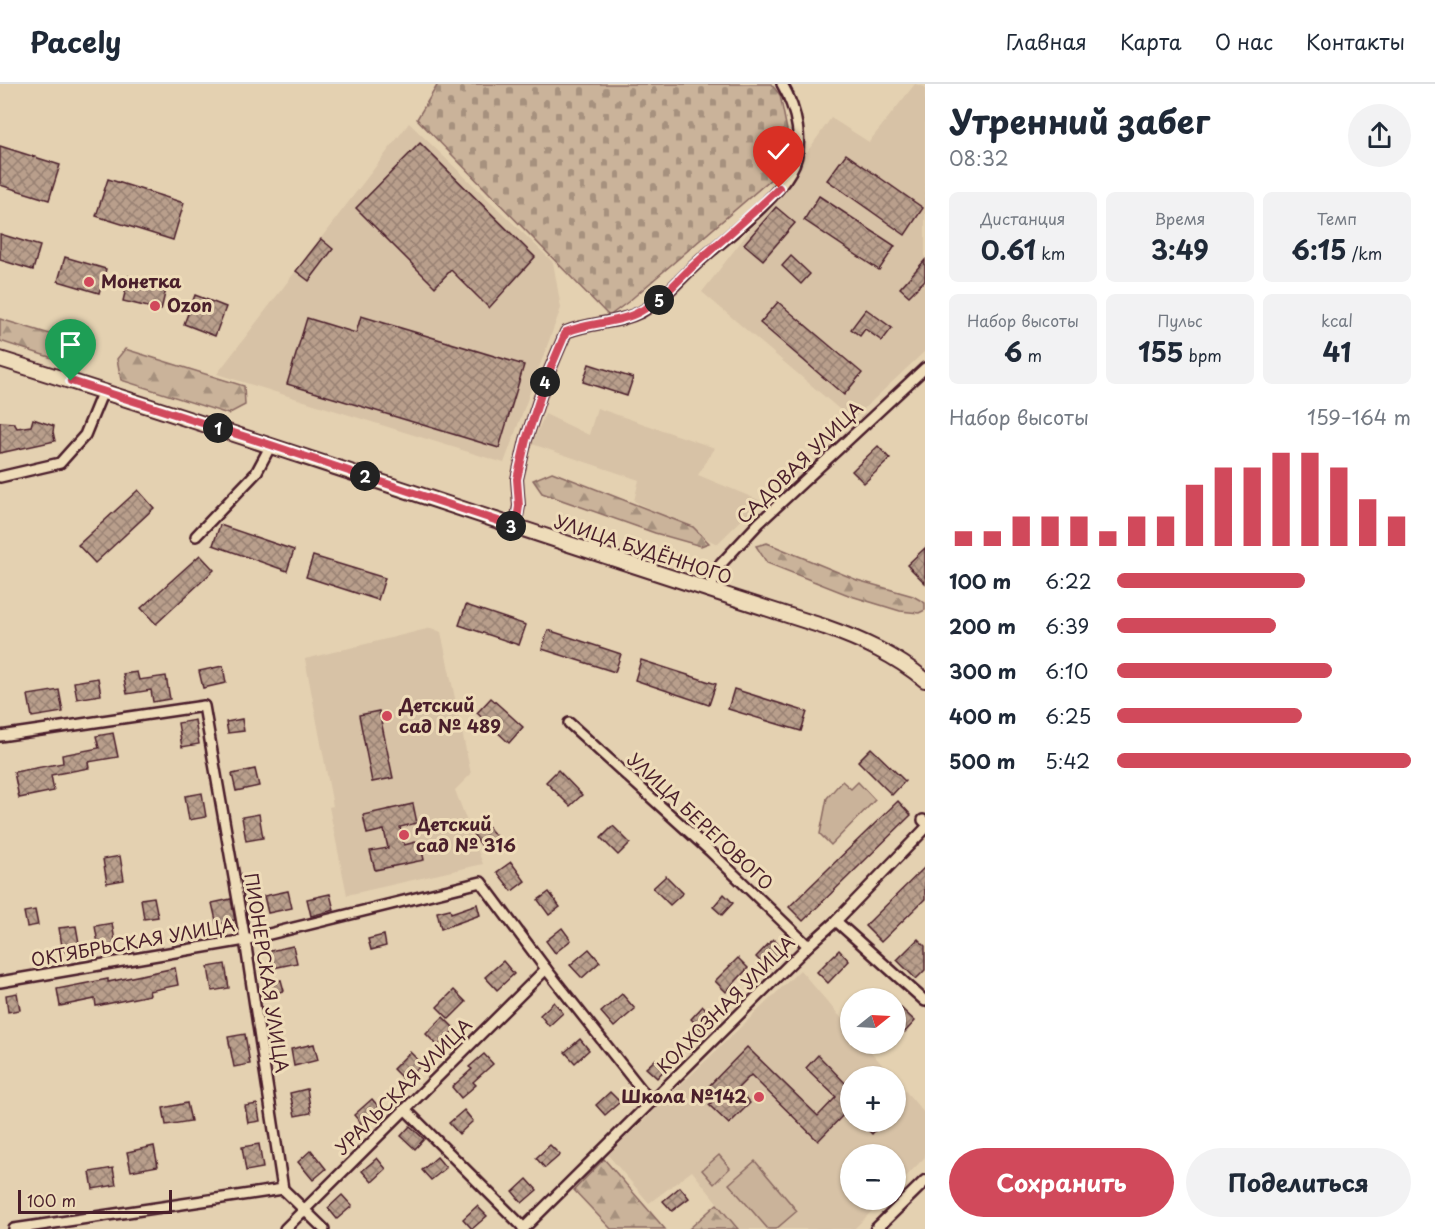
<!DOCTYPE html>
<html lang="ru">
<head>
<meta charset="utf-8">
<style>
	:root { --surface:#fff; --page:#f2f2f3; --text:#1f2937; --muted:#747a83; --line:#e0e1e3; --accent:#d1495b }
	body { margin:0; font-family:"Playpen Sans",sans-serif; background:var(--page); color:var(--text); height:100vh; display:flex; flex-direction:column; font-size:22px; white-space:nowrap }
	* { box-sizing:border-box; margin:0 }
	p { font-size:20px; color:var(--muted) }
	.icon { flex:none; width:33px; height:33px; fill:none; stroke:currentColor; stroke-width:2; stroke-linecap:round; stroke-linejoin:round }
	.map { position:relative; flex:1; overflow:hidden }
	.panel { display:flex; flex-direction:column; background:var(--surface); width:510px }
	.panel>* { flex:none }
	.needle { width:39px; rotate:72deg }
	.fabs { position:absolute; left:840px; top:904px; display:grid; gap:12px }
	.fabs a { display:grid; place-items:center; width:66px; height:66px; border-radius:50%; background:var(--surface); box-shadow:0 2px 4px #0004; font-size:30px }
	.scale { position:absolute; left:18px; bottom:15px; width:154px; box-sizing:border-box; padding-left:6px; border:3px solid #4a1f2b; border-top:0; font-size:16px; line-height:21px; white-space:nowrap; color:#4a1f2b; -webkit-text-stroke:4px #eedcb9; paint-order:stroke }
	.pin { position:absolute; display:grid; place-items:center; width:51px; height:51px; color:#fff; margin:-62px -26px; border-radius:50% 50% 50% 0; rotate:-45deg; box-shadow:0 0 6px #0007 }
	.pin .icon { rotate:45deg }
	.km { position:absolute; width:30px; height:30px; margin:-15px; border-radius:50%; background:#222; color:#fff; font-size:16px; line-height:30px; text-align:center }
	.round { display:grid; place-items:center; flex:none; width:63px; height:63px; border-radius:32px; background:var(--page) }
	.summary { display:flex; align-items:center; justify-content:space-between; height:102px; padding:0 24px }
	h1 { font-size:33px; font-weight:700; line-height:45px }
	.metrics { display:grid; grid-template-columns:repeat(3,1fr); gap:9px; height:102px; padding:6px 24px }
	.metrics div { display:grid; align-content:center; border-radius:9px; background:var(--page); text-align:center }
	.metrics b { font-size:26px; font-weight:700 }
	.metrics small { font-size:16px; font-weight:400 }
	.metrics p { font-size:16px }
	.chart { height:168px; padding:12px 24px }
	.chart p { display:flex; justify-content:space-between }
	.chart svg { width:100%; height:108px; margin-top:6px; stroke:var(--accent); stroke-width:6 }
	.primary-button { display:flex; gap:12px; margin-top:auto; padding:12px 24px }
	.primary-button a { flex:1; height:69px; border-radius:36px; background:var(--accent); color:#fff; font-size:24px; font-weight:700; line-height:69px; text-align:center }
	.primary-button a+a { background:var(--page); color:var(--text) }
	ul { padding:0 24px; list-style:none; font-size:20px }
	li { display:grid; grid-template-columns:96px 72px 1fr; align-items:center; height:45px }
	li i { height:15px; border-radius:8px; background:var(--accent) }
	header { display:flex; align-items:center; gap:36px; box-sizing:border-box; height:84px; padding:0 30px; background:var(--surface); border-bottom:2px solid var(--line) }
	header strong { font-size:28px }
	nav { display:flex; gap:33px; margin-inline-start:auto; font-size:21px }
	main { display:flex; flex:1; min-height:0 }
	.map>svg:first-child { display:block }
</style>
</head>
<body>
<header>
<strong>Pacely</strong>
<nav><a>Главная</a><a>Карта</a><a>О нас</a><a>Контакты</a></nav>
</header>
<main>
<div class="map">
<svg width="925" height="1145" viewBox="0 0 925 1145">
	<defs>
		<pattern id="forest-firs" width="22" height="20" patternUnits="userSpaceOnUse" patternTransform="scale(1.5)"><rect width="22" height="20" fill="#cab39a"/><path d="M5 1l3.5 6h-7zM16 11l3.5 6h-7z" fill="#a6917e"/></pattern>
		<pattern id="cemetery-stones" width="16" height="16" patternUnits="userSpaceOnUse" patternTransform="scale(1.5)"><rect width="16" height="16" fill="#cab39a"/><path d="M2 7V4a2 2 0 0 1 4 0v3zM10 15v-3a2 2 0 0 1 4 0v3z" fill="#a6917e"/></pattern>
		<pattern id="building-cross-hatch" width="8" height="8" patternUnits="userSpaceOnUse" patternTransform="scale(1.5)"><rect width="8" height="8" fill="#b99f8c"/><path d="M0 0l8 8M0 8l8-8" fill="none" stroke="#988173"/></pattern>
	</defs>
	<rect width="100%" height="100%" fill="#e4d1b1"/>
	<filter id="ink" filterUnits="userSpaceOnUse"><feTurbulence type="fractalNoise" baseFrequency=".0167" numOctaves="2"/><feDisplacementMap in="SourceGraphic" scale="12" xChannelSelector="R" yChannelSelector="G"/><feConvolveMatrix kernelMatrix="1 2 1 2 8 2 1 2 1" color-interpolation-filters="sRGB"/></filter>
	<g filter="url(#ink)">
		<!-- built -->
		<g fill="#d7c2a6">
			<path d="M915,0L925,3V267L852,336L702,208L774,115L831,34L869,58Z"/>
			<path d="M409,39L553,178L561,224L504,379L217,290Z"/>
			<path d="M597,324L715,364L698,391L761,417L717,460L634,417L639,396L532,360L545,330L589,351Z"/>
			<path d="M431,544L441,548L471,690L455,706L483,780L347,811L329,723L333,722L305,575Z"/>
			<path d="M800,886L850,944V960H864L893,993H850V1038H896V996L925,1030V1073L896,1103V1071H850V1116H883L854,1145H738L692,1087L649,1119L608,1071Z"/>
		</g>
		<!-- forest -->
		<g fill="url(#forest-firs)" stroke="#8a6962" stroke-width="1.5">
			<path d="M0,235L80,259L74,281L0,257Z"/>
			<path d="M125,265L244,302L245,321L228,330L121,296L117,275Z"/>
			<path d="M552,388L693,443L709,459L701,462L655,449L542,409L533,396Z"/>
			<path d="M767,459L857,496L913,512L925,519V526L919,529L900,527L851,512L767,479L756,462Z"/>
			<path d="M604,1075L665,1145H611L574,1106Z"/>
			<path d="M717,1120L738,1145H689Z"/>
		</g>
		<!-- cemetery -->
		<path fill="url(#cemetery-stones)" stroke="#8a6962" stroke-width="1.5" d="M438,0H771L780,11L787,46L779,88L628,218L609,232L417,35Z"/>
		<!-- green -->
		<g fill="#cab39a" stroke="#8a6962" stroke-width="1.5">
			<path d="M842,697L851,705L858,698L875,716L831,761L820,750L827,714Z"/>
			<path d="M719,1071L730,1084L714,1100L702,1086Z"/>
			<path d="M755,1077L797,1127L776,1145H768L729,1100Z"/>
		</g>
		<!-- building -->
		<g fill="url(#building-cross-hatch)" stroke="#4a1f2b" stroke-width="1.5">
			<path d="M420,59L535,173L489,224L451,186L435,203L356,124Z"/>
			<path d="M0,62L60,81L49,116L0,101Z"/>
			<path d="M846,70L923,124L905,151L827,96Z"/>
			<path d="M108,95L184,119L173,156L96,132Z"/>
			<path d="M819,112L895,162L879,186L804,136Z"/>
			<path d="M776,123L795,139L763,176L744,160Z"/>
			<path d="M0,150L40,162L33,186L0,176Z"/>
			<path d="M321,155L333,165L309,197L296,187Z"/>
			<path d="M791,172L810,190L801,200L782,182Z"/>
			<path d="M65,173L106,185L99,209L58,197Z"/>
			<path d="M925,176V196L909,212L900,204Z"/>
			<path d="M129,192L167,201L161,226L123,217Z"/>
			<path d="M195,211L226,223L215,252L184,240Z"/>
			<path d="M778,218L862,289L844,311L760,239Z"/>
			<path d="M866,225L892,244L882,257L865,245L860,252L851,245Z"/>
			<path d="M361,232L524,281L499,364L287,300L307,234L356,249Z"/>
			<path d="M589,280L633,294L627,312L583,298Z"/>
			<path d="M33,335L54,342L53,348L55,357L0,369V338L14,339L17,344L31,342Z"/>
			<path d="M878,362L890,375L864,399L852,387Z"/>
			<path d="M138,406L154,424L95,479L78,461Z"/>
			<path d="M220,441L294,466L287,487L213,461Z"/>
			<path d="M925,464V499L907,481Z"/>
			<path d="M200,471L214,486L156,540L141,524Z"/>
			<path d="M313,472L385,494L378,516L306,493Z"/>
			<path d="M466,521L526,541L519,561L459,541Z"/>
			<path d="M548,546L621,570L615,588L542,565Z"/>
			<path d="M641,576L716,600L709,621L635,596Z"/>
			<path d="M223,582L226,599L203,604L199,587Z"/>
			<path d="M137,588L139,596L166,592L170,615L153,618L151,606L127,610L123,590Z"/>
			<path d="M98,594L101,611L77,615L74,598Z"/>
			<path d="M734,605L807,628L801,647L728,625Z"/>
			<path d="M59,606L63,628L32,633L28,611Z"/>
			<path d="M491,614L523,643L509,659L477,629Z"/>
			<path d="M379,627L393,694L372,698L359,631Z"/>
			<path d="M242,635L244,647L228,649L226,638Z"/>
			<path d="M195,636L199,660L182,663L178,639Z"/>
			<path d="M113,649L118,673L88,678L89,684L51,691L54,707L19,714L14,688L63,679L62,671L99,664L96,652Z"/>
			<path d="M871,664L905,697L892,711L858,677Z"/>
			<path d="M255,685L259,702L236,707L232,690Z"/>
			<path d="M558,686L582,711L570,722L546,698Z"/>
			<path d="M202,709L206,733L189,736L185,712Z"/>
			<path d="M898,717L911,731L803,837L789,823Z"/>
			<path d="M413,720L417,739L400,743L404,761L420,757L424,776L375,786L370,767L388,764L384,746L367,750L363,731Z"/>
			<path d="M259,730L263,754L246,757L242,733Z"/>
			<path d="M483,736L498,755L484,765L470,746Z"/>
			<path d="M613,742L630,759L618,771L601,754Z"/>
			<path d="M120,772L124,796L107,799L103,775Z"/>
			<path d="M511,778L525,797L512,807L497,788Z"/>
			<path d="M925,783V815L881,858L865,842Z"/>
			<path d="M666,792L683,809L670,821L653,804Z"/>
			<path d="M288,807L292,824L268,829L264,812Z"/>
			<path d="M549,808L560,823L549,831L538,816Z"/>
			<path d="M330,810L334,826L311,832L307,815Z"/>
			<path d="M724,810L733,819L722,831L713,823Z"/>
			<path d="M154,813L158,833L144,835L141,815Z"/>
			<path d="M231,815L235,836L217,841L212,819Z"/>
			<path d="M477,820L480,831L441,845L437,828L450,825L451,829Z"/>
			<path d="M35,826L38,841L27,843L24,828Z"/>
			<path d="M112,839L116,863L99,866L95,842Z"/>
			<path d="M76,842L80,865L63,868L59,844Z"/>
			<path d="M562,844L571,856L555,869L546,857Z"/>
			<path d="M384,851L386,862L371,866L368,855Z"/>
			<path d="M773,855L785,867L768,885L756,873Z"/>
			<path d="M918,855L925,862V886L916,895L897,876Z"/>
			<path d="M293,862L297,879L273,884L270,867Z"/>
			<path d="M589,865L600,878L582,894L570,881Z"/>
			<path d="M839,866L849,877L828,899L817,888Z"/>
			<path d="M738,874L748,884L726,908L715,897Z"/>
			<path d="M503,877L514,890L497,906L485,893Z"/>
			<path d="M225,880L229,904L212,907L208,883Z"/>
			<path d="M175,884L178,901L149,907L150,911L96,922L95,915L60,922L57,905L108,895V898Z"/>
			<path d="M281,896L284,907L269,910L266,900Z"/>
			<path d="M454,906L466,918L449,935L437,923Z"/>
			<path d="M17,909L20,926L8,928L6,911Z"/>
			<path d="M622,910L635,925L614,943L601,928Z"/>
			<path d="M554,918L563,929L549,942L540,931Z"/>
			<path d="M703,922L714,933L702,946L691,935Z"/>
			<path d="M900,923L915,937L905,948L896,939V928Z"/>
			<path d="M443,933L455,945L438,962L426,950Z"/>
			<path d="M245,950L250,980L234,983L228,953Z"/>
			<path d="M580,955L589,966L575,979L565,968Z"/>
			<path d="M314,960L318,976L294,982L291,965Z"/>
			<path d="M747,963L818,1032L836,1013L806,984L818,971L850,1004V1024L818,1057L751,991L737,1005L750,1019L729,1040L709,1021L713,1017L703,1008Z"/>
			<path d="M410,968L422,980L405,997L393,985Z"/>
			<path d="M484,970L493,980L473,998L476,1001L461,1014L452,1003L472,985L469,983Z"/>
			<path d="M656,975L666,984L657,994L646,984Z"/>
			<path d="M307,1005L311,1029L295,1032L290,1009Z"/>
			<path d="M610,1008L620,1018L605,1031L596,1021Z"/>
			<path d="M372,1015L383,1028L365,1044L354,1031Z"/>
			<path d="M187,1019L191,1037L166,1041L163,1024Z"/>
			<path d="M257,1020L260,1037L248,1039L245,1022Z"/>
			<path d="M464,1026L473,1037L459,1050L449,1039Z"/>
			<path d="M860,1038H883L872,1050Z"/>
			<path d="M410,1042L424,1055L415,1065L401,1052Z"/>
			<path d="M259,1060L263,1084L246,1087L242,1063Z"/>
			<path d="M550,1061L560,1071L545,1084L536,1074Z"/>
			<path d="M154,1062L158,1082L131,1087L127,1068Z"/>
			<path d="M311,1066L326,1085L313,1096L298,1078Z"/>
			<path d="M437,1073L446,1084L431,1096L422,1086Z"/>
			<path d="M377,1074L386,1085L372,1098L362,1087Z"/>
			<path d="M113,1084L116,1101L93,1105L90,1088Z"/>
			<path d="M527,1095L537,1106L522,1119L513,1108Z"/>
			<path d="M680,1103L689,1114L672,1127L663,1117Z"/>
			<path d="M342,1111L352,1122L337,1135L328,1124Z"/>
			<path d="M477,1122L487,1132L472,1145L463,1135Z"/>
		</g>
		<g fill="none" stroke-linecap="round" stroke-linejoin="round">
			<!-- minor casing -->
			<g stroke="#4a1f2b" stroke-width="14">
				<g id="minor">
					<path d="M0,393L60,379L85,351L103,307"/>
					<path d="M515,443L519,422L517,395L526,356L546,295L566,248C590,238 617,240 641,228C665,215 682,192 703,174C730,150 773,119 791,87C806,62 796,24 782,0"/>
					<path d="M196,452L256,389L271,361"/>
					<path d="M710,506L720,481L759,439L925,284"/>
					<path d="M569,639L710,767L808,862"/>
					<path d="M0,652L204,622L245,856L283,1105L324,1145"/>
					<path d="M923,736L925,738"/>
					<path d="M836,837L925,917"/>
					<path d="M0,898L245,856L481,798L546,885L651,1018"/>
					<path d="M405,1025L524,1144"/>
					<path d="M14,1145L283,1105"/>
					<path d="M285,1145L546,885"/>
					<path d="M523,1145L808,862L836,837L925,745"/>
				</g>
			</g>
			<!-- tertiary casing -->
			<g stroke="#4a1f2b" stroke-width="15">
				<path id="tertiary" d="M876,1145L925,1097"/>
			</g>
			<!-- primary casing -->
			<g stroke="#4a1f2b" stroke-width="18">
				<path id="primary" d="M0,275C276,361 550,456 825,543C862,556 895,571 925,596"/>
			</g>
			<!-- minor -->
			<use href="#minor" stroke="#eedcb9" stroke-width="9"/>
			<!-- tertiary -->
			<use href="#tertiary" stroke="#eedcb9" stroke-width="10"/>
			<!-- primary -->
			<use href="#primary" stroke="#eedcb9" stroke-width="14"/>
		</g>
	</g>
	<g fill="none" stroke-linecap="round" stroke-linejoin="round" filter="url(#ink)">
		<!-- route casing -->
		<g stroke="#fff" stroke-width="12">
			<path id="route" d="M71,297L271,361L516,443L519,422L517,395L526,356L546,295L566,248C590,238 618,240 641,227C661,217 674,200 690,185C719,158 750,133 779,104"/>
		</g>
		<!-- route -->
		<use href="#route" stroke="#d1495b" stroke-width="8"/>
	</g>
	<!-- markers -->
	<g fill="#d1495b" stroke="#eedcb9" stroke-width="2">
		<circle cx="89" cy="198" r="6"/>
		<circle cx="155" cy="222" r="6"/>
		<circle cx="387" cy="632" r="6"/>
		<circle cx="404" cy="751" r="6"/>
		<circle cx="759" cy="1013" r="6"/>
	</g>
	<g text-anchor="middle" stroke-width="6" stroke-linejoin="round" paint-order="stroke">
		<!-- poi labels -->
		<g font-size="18" font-weight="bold" fill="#4a1f2b" stroke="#eedcb9" text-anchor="start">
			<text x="101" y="204">Монетка</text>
			<text x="167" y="228">Ozon</text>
			<text x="399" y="628">Детский<tspan x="399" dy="21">сад № 489</tspan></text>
			<text x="416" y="747">Детский<tspan x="416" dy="21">сад № 316</tspan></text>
			<text x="747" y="1019" text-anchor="end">Школа №142</text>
		</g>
		<!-- street labels -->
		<g font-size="18" fill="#4a1f2b" stroke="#eedcb9">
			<text transform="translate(800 379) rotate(-44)" y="6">САДОВАЯ УЛИЦА</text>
			<text transform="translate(643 466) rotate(18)" y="6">УЛИЦА БУДЁННОГО</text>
			<text transform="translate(700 738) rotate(43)" y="6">УЛИЦА БЕРЕГОВОГО</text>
			<text transform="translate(133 859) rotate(-10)" y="6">ОКТЯБРЬСКАЯ УЛИЦА</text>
			<text transform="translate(266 889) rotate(81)" y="6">ПИОНЕРСКАЯ УЛИЦА</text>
			<text transform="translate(726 921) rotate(-45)" y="6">КОЛХОЗНАЯ УЛИЦА</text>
			<text transform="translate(404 1003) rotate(-45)" y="6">УРАЛЬСКАЯ УЛИЦА</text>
		</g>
	</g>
</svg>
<div class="fabs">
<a><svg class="needle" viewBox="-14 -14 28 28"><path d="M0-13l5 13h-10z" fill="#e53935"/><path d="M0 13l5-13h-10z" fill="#747a83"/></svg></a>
<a>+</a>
<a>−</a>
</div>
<div class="scale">100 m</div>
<div class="pin" style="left:71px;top:297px;background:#1e9e55"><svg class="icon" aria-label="arrive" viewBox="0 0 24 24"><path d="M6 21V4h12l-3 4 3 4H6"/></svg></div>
<div class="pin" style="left:779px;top:104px;background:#d93025"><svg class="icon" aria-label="check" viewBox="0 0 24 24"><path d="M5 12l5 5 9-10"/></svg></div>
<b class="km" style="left:218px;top:344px">1</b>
<b class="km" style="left:365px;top:392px">2</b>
<b class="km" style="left:511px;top:442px">3</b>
<b class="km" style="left:545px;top:298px">4</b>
<b class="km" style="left:659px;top:216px">5</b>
</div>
<section class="panel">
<div class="summary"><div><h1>Утренний забег</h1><p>08:32</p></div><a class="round"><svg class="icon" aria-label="share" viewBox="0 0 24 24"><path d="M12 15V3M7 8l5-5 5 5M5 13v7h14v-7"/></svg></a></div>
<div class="metrics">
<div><p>Дистанция</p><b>0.61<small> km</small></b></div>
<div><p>Время</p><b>3:49</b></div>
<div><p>Темп</p><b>6:15<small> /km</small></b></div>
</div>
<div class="metrics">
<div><p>Набор высоты</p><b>6<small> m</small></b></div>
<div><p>Пульс</p><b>155<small> bpm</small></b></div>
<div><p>kcal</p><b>41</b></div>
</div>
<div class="chart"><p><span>Набор высоты</span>159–164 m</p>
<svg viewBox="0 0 160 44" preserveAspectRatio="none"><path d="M5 44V38M15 44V38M25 44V32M35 44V32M45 44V32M55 44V38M65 44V32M75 44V32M85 44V19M95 44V12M105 44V12M115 44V6M125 44V6M135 44V12M145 44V25M155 44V32"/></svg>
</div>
<ul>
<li><b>100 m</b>6:22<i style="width:64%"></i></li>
<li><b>200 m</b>6:39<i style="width:54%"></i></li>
<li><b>300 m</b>6:10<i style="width:73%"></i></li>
<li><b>400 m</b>6:25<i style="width:63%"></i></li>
<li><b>500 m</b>5:42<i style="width:100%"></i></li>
</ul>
<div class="primary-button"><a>Сохранить</a><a>Поделиться</a></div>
</section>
</main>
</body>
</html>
